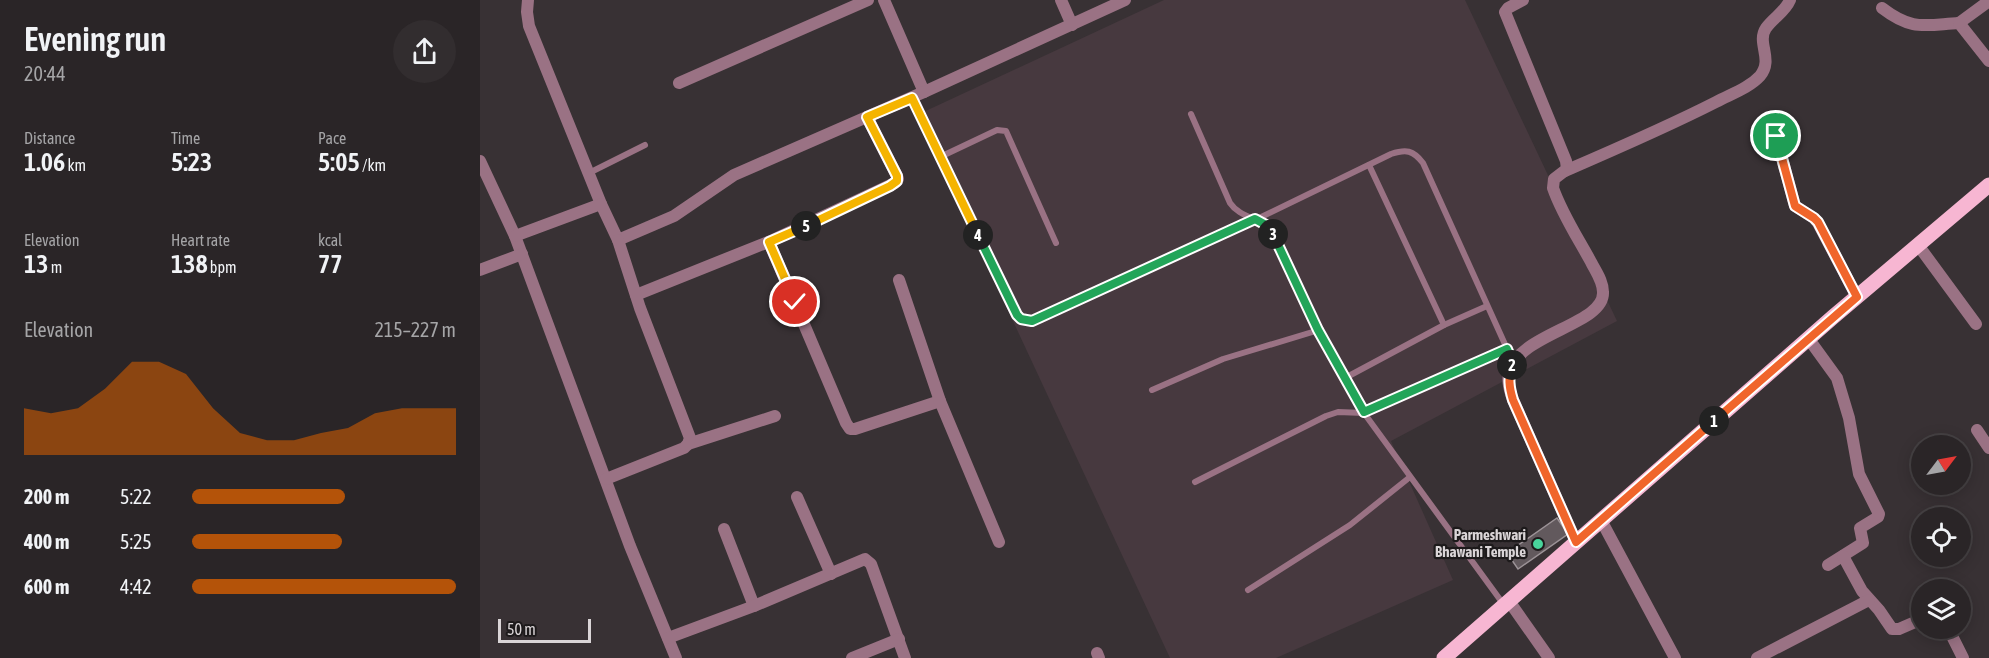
<!DOCTYPE html>
<html lang="en">
<head>
<meta charset="utf-8">
<style>
	:root { --surface:#2a2527; --page:#322d2f; --text:#f1f3f6; --muted:#a5a5a7; --line:#464244; --accent:#b45309 }
	body { margin:0; font-family:"Asap Condensed",sans-serif; background:var(--page); color:var(--text); height:100vh; display:flex; flex-direction:column; font-size:22px; white-space:nowrap }
	* { box-sizing:border-box; margin:0 }
	p { font-size:20px; color:var(--muted) }
	.icon { flex:none; width:33px; height:33px; fill:none; stroke:currentColor; stroke-width:2; stroke-linecap:round; stroke-linejoin:round }
	.map { position:relative; flex:1; overflow:hidden }
	.details { display:flex; flex-direction:column; background:var(--surface); width:480px }
	.details>* { flex:none }
	.needle { width:39px; rotate:58deg }
	.tools { position:absolute; left:1431px; top:435px; display:grid; gap:12px }
	.tools a { display:grid; place-items:center; width:60px; height:60px; border-radius:50%; background:var(--surface); box-shadow:0 3px 15px #0003,0 0 0 2px var(--line); font-size:30px }
	.scale { position:absolute; left:18px; bottom:15px; width:93px; box-sizing:border-box; padding-left:6px; border:3px solid #dad5d7; border-top:0; font-size:16px; line-height:21px; white-space:nowrap; color:#dad5d7; -webkit-text-stroke:4px #1d1a1b; paint-order:stroke }
	.pin { position:absolute; display:grid; place-items:center; width:51px; height:51px; color:#fff; margin:-26px; border:3px solid #fff; border-radius:50%; box-shadow:0 2px 6px #0007 }
	.km { position:absolute; width:30px; height:30px; margin:-15px; border-radius:50%; background:#222; color:#fff; font-size:16px; line-height:30px; text-align:center }
	.round { display:grid; place-items:center; flex:none; width:63px; height:63px; border-radius:32px; background:var(--page) }
	.overview { display:flex; align-items:center; justify-content:space-between; height:102px; padding:0 24px }
	h1 { font-size:33px; font-weight:600; line-height:45px }
	.stats { display:grid; grid-template-columns:repeat(3,1fr); gap:9px; height:102px; padding:6px 24px }
	.stats div { display:grid; align-content:center }
	.stats b { font-size:26px; font-weight:600 }
	.stats small { font-size:16px; font-weight:400 }
	.stats p { font-size:16px }
	.chart { height:168px; padding:12px 24px }
	.chart p { display:flex; justify-content:space-between }
	.chart svg { width:100%; height:108px; margin-top:6px; fill:var(--accent); opacity:.7 }
	ul { padding:0 24px; list-style:none; font-size:20px }
	li { display:grid; grid-template-columns:96px 72px 1fr; align-items:center; height:45px }
	li i { height:15px; border-radius:8px; background:var(--accent) }
	main { display:flex; flex:1; min-height:0 }
	.map>svg:first-child { display:block }
</style>
</head>
<body>
<main>
<section class="details">
<div class="overview"><div><h1>Evening run</h1><p>20:44</p></div><a class="round"><svg class="icon" aria-label="share" viewBox="0 0 24 24"><path d="M12 15V3M7 8l5-5 5 5M5 13v7h14v-7"/></svg></a></div>
<div class="stats">
<div><p>Distance</p><b>1.06<small> km</small></b></div>
<div><p>Time</p><b>5:23</b></div>
<div><p>Pace</p><b>5:05<small> /km</small></b></div>
</div>
<div class="stats">
<div><p>Elevation</p><b>13<small> m</small></b></div>
<div><p>Heart rate</p><b>138<small> bpm</small></b></div>
<div><p>kcal</p><b>77</b></div>
</div>
<div class="chart"><p><span>Elevation</span>215–227 m</p>
<svg viewBox="0 0 160 44" preserveAspectRatio="none"><path d="M0 44V25L10 27L20 25L30 17L40 6L50 6L60 11L70 25L80 35L90 38L100 38L110 35L120 33L130 27L140 25L150 25L160 25V44z"/></svg>
</div>
<ul>
<li><b>200 m</b>5:22<i style="width:58%"></i></li>
<li><b>400 m</b>5:25<i style="width:57%"></i></li>
<li><b>600 m</b>4:42<i style="width:100%"></i></li>
</ul>
</section>
<div class="map">
<svg width="1509" height="658" viewBox="0 0 1509 658">
	<rect width="100%" height="100%" fill="#383134"/>
	<!-- built -->
	<path fill="#47393f" d="M684,0H985L1137,321L911,441L973,580L796,658H690L437,115Z"/>
	<!-- building -->
	<path fill="#62595d" stroke="#9c9397" stroke-width="1.5" d="M1077,518L1088,534L1038,569L1027,553Z"/>
	<g fill="none" stroke-linecap="round" stroke-linejoin="round">
		<!-- lane -->
		<g stroke="#9a7284" stroke-width="6">
			<path d="M432,97L534,309L541,319L552,321L561,317L775,220L911,154C926,149 933,150 943,163L1033,362"/>
			<path d="M711,114L750,203C761,219 781,217 792,232L839,330L884,413L1024,605"/>
			<path d="M460,157L517,130L526,131L576,243"/>
			<path d="M889,165L964,325"/>
			<path d="M109,173L165,145"/>
			<path d="M865,378L964,325L1007,306"/>
			<path d="M672,390L743,359L839,330"/>
			<path d="M715,482L846,416L858,412L884,413L1027,349"/>
			<path d="M768,590L870,525L930,477"/>
		</g>
		<!-- street -->
		<g stroke="#9a7284" stroke-width="12">
			<path d="M48,0L47,12L49,26L121,204"/>
			<path d="M404,0L444,92"/>
			<path d="M581,0L592,25"/>
			<path d="M1043,0L1028,8L1025,12L1086,161L1087,169L1074,179L1073,188C1082,214 1098,238 1111,262C1116,272 1123,281 1123,292C1125,325 1038,333 1029,373C1027,382 1030,391 1033,400L1096,542"/>
			<path d="M1402,8C1432,31 1444,25 1479,23L1509,61"/>
			<path d="M1479,23L1509,1"/>
			<path d="M199,83L388,0"/>
			<path d="M1296,136L1315,206L1334,218L1338,223L1377,297"/>
			<path d="M0,161L35,236L150,546L196,658"/>
			<path d="M1085,171C1136,149 1187,127 1236,102C1251,94 1269,88 1280,76C1294,59 1276,43 1286,28C1294,17 1305,12 1310,0"/>
			<path d="M35,236L121,204L138,240L194,216L254,175L444,92L645,0"/>
			<path d="M289,242L366,423L370,429H375L460,401"/>
			<path d="M1438,245L1496,324"/>
			<path d="M0,270L42,254"/>
			<path d="M419,280L460,401L519,542"/>
			<path d="M156,295L293,240L415,183L418,179L417,176L387,117"/>
			<path d="M1328,338L1357,378L1369,418L1379,474L1399,514L1398,517L1380,528L1383,543L1348,565"/>
			<path d="M1497,430L1509,448"/>
			<path d="M208,444L295,416"/>
			<path d="M126,479L204,448L208,444L210,438L160,308L138,240"/>
			<path d="M317,497L351,574"/>
			<path d="M1121,520L1195,658"/>
			<path d="M244,529L274,606"/>
			<path d="M1363,556L1382,591L1399,610L1412,629H1419L1442,619"/>
			<path d="M1029,601L1069,658"/>
			<path d="M1468,628L1483,658"/>
			<path d="M188,638L274,606L385,559L391,564L425,658"/>
			<path d="M617,653L619,658"/>
			<path d="M372,658L419,639"/>
			<path d="M1277,658L1389,600"/>
		</g>
		<!-- primary -->
		<path stroke="#f7b6d2" stroke-width="15" d="M964,658L1353,317L1509,185"/>
	</g>
	<g fill="none" stroke-linecap="round" stroke-linejoin="round">
		<!-- split-1 casing -->
		<g stroke="#fff" stroke-width="12">
			<path id="split-1" d="M1234,421L1377,297L1338,222L1334,218L1315,206L1296,136"/>
		</g>
		<!-- split-2 casing -->
		<g stroke="#fff" stroke-width="12">
			<path id="split-2" d="M1032,365C1028,378 1029,387 1033,400L1096,542L1234,421"/>
		</g>
		<!-- split-3 casing -->
		<g stroke="#fff" stroke-width="12">
			<path id="split-3" d="M793,234L838,330L884,412L1027,349L1033,363L1032,365"/>
		</g>
		<!-- split-4 casing -->
		<g stroke="#fff" stroke-width="12">
			<path id="split-4" d="M498,235L537,315L541,319L552,321L775,219L786,225L793,234"/>
		</g>
		<!-- split-5 casing -->
		<g stroke="#fff" stroke-width="12">
			<path id="split-5" d="M326,226L410,186L417,181V176L387,117L432,98L498,235"/>
		</g>
		<!-- split-6 casing -->
		<g stroke="#fff" stroke-width="12">
			<path id="split-6" d="M315,302L289,242L326,226"/>
		</g>
		<!-- split-1 -->
		<use href="#split-1" stroke="#f0652b" stroke-width="8"/>
		<!-- split-2 -->
		<use href="#split-2" stroke="#f0652b" stroke-width="8"/>
		<!-- split-3 -->
		<use href="#split-3" stroke="#22a559" stroke-width="8"/>
		<!-- split-4 -->
		<use href="#split-4" stroke="#22a559" stroke-width="8"/>
		<!-- split-5 -->
		<use href="#split-5" stroke="#f5b400" stroke-width="8"/>
		<!-- split-6 -->
		<use href="#split-6" stroke="#f5b400" stroke-width="8"/>
	</g>
	<!-- markers -->
	<circle fill="#49d49c" stroke="#1d1a1b" stroke-width="2" cx="1058" cy="544" r="6"/>
	<g text-anchor="middle" stroke-width="4.5" stroke-linejoin="round" paint-order="stroke">
		<!-- poi labels -->
		<g font-size="15" font-weight="bold" fill="#dad5d7" stroke="#1d1a1b" text-anchor="end">
			<text x="1046" y="540">Parmeshwari<tspan x="1046" dy="17">Bhawani Temple</tspan></text>
		</g>
	</g>
</svg>
<div class="tools">
<a><svg class="needle" viewBox="-14 -14 28 28"><path d="M0-13l5 13h-10z" fill="#e53935"/><path d="M0 13l5-13h-10z" fill="#a5a5a7"/></svg></a>
<a><svg class="icon" aria-label="locate" viewBox="0 0 24 24"><circle cx="12" cy="12" r="6"/><path d="M12 2v4M12 18v4M2 12h4M18 12h4"/></svg></a>
<a><svg class="icon" aria-label="layers" viewBox="0 0 24 24"><path d="M12 4l9 5-9 5-9-5zM3 14l9 5 9-5"/></svg></a>
</div>
<div class="scale">50 m</div>
<div class="pin" style="left:1296px;top:136px;background:#1e9e55"><svg class="icon" aria-label="arrive" viewBox="0 0 24 24"><path d="M6 21V4h12l-3 4 3 4H6"/></svg></div>
<div class="pin" style="left:315px;top:302px;background:#d93025"><svg class="icon" aria-label="check" viewBox="0 0 24 24"><path d="M5 12l5 5 9-10"/></svg></div>
<b class="km" style="left:1234px;top:421px">1</b>
<b class="km" style="left:1032px;top:365px">2</b>
<b class="km" style="left:793px;top:234px">3</b>
<b class="km" style="left:498px;top:235px">4</b>
<b class="km" style="left:326px;top:226px">5</b>
</div>
</main>
</body>
</html>
